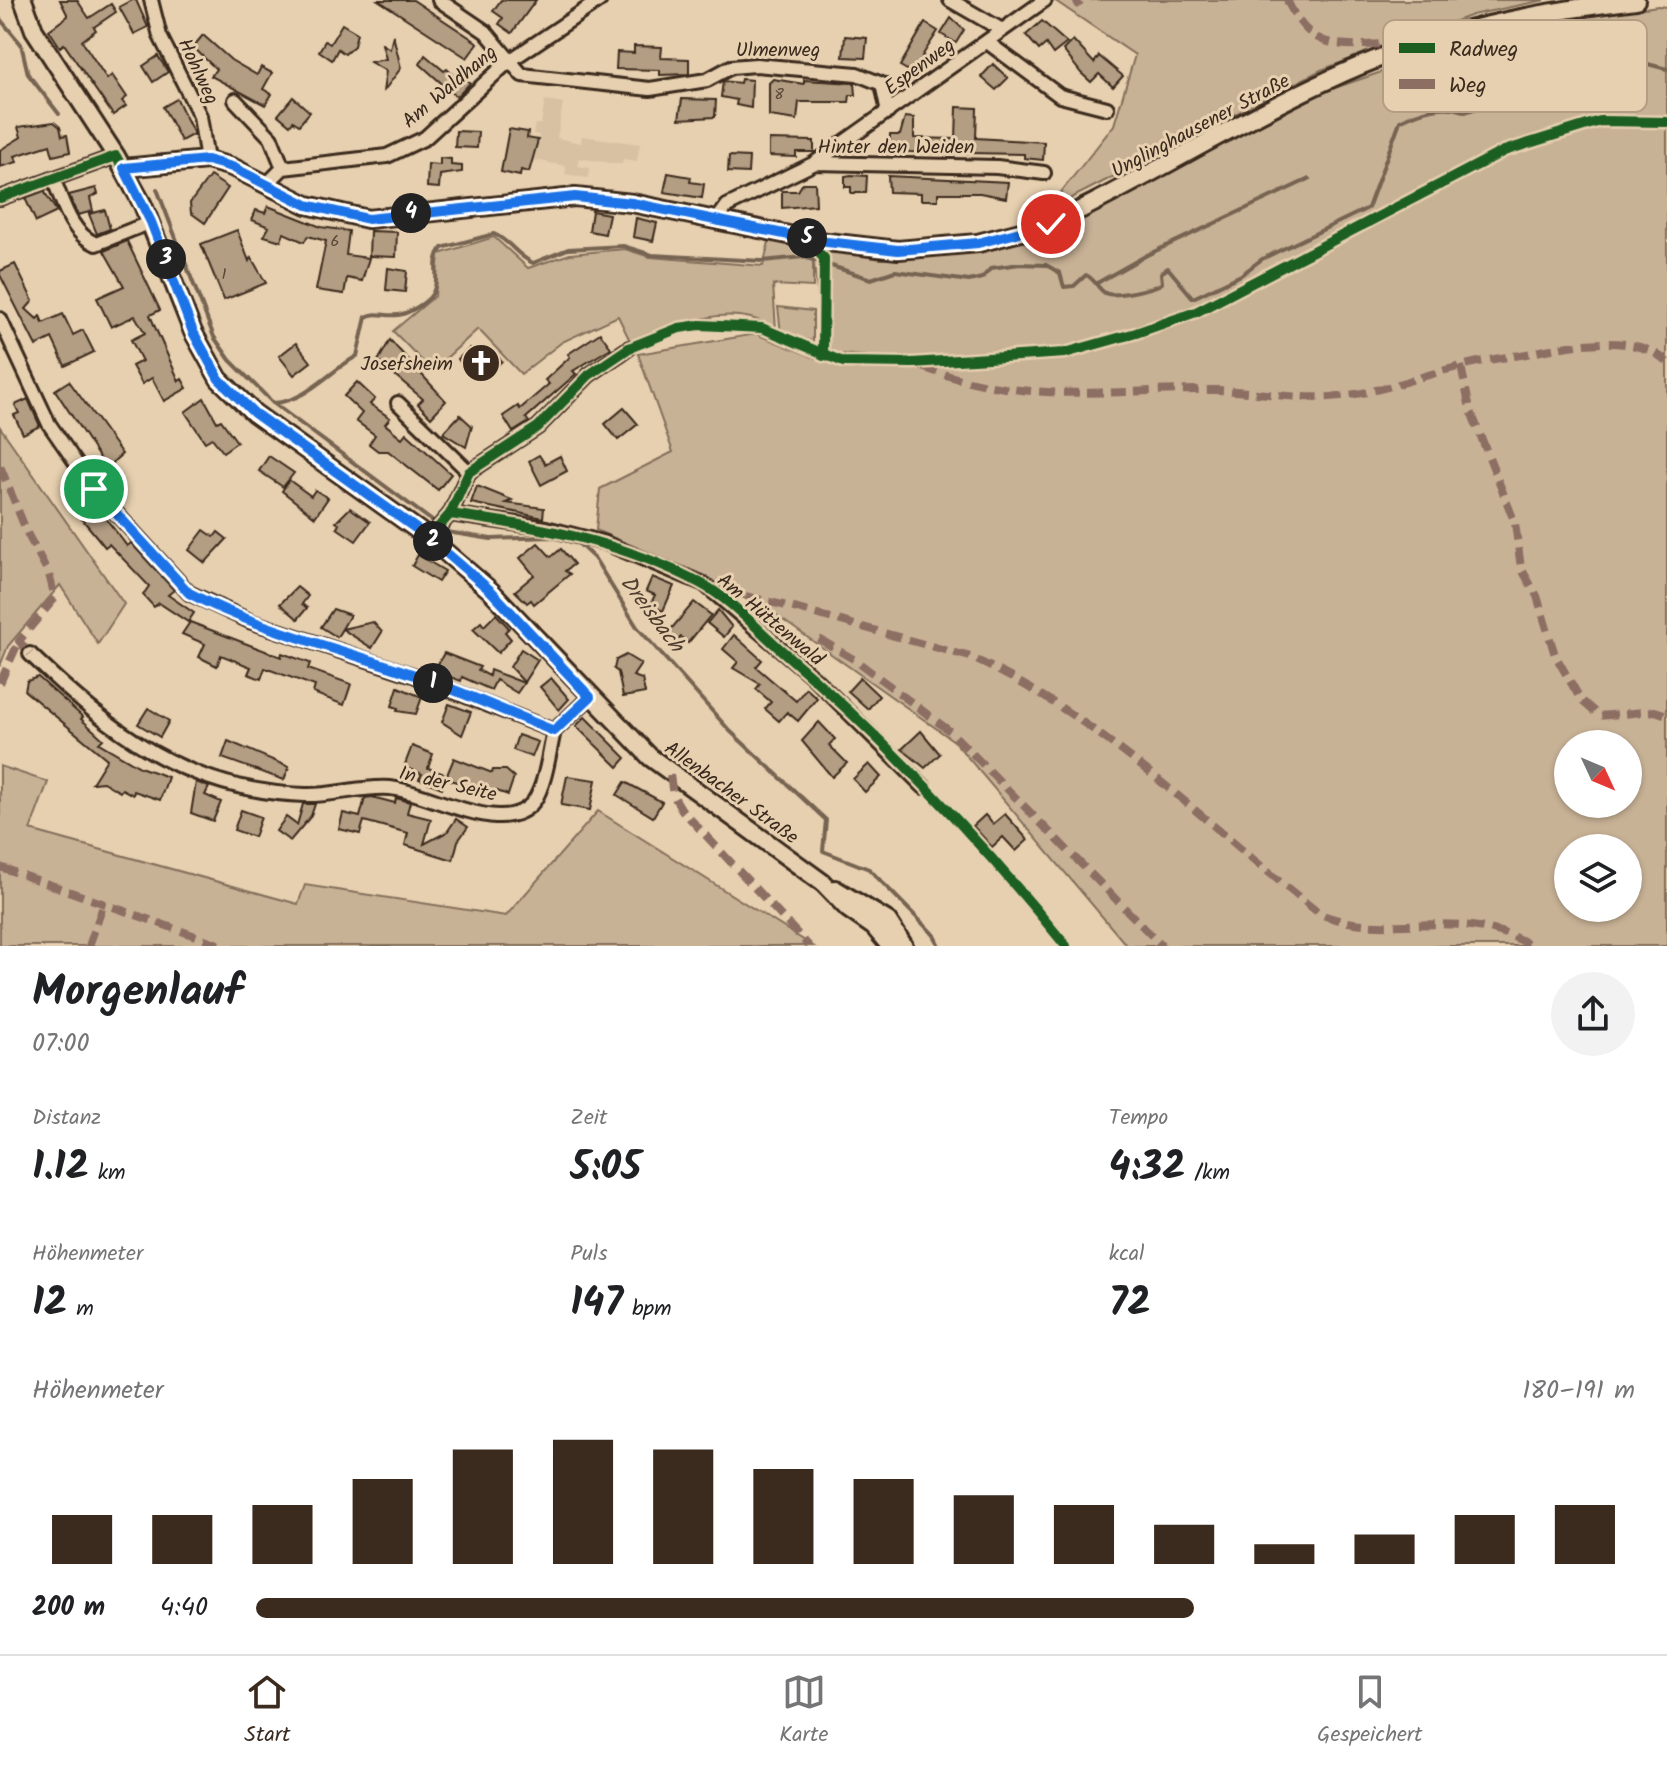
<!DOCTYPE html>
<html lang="de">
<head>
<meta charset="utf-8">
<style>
	:root { --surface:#fff; --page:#f2f2f2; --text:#202124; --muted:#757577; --line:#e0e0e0; --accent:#3b2a1e }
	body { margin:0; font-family:Kalam,sans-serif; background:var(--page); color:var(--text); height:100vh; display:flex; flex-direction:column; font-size:30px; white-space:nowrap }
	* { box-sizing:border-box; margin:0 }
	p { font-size:26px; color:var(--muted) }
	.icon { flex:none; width:44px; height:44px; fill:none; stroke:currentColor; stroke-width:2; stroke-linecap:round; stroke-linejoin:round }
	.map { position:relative; height:946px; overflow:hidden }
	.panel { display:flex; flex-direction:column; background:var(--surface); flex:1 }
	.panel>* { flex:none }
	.needle { width:52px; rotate:134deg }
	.tools { position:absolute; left:1554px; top:730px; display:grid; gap:16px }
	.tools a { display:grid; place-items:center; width:88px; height:88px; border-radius:50%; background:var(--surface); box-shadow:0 2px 6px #0004; font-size:40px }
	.pin { position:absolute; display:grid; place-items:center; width:68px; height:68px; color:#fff; margin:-34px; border:4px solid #fff; border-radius:50%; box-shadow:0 2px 8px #0007 }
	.km { position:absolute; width:40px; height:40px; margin:-20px; border-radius:50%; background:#222; color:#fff; font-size:22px; line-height:40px; text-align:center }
	.round { display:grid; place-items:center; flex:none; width:84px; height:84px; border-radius:42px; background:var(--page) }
	.headline { display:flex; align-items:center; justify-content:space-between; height:136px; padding:0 32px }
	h1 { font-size:44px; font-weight:700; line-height:60px }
	.stats { display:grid; grid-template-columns:repeat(3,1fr); gap:12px; height:136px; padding:8px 32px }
	.stats div { display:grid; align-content:center }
	.stats b { font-size:40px; font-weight:700 }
	.stats small { font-size:22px; font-weight:400 }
	.stats p { font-size:22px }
	.chart { height:224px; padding:16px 32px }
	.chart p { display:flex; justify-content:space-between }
	.chart svg { width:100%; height:144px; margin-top:8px; stroke:var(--accent); stroke-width:6 }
	ul { padding:0 32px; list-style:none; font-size:26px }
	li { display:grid; grid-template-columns:128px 96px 1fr; align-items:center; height:60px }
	li i { height:20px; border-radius:10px; background:var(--accent) }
	.tab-bar { display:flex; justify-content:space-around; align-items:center; height:112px; border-top:2px solid var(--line); background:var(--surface); font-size:22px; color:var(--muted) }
	.tab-bar a { display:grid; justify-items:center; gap:4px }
	.tab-bar .active { color:var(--accent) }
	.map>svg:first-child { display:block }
</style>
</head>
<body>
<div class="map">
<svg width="1667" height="946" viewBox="0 0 1667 946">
	<rect width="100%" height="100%" fill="#e7d0b0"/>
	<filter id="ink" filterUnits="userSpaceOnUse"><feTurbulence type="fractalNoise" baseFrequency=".0125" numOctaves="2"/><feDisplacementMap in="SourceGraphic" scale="16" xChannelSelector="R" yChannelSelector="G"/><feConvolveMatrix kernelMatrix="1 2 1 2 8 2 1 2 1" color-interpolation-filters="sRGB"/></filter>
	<g filter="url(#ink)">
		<!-- built -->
		<path fill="#d7c1a2" d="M545,100L563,103L557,138L581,143L582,136L640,144L637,161L623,159L622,164H616L579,158L578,166L590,168L588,178L565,174L566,166L534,160L539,135L533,134L535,124H541Z"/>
		<!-- green -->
		<g fill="#c8b296" stroke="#826e5a" stroke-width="2" fill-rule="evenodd">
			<path d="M1054,0H1545L1472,15L1321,70L1046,211L1114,125L1135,55Z"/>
			<path d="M1658,6L1667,7V946H1127L954,741L766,608L596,530L600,489L673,452L638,354L756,334L823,361L909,367L1054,357L1055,350L912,359L825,353L813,259V287L773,285L776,330C735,299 673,325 631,343L618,316L562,342L521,374L478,329L432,371L393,331L435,296L439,254L494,237L528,268L570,254L625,249L650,257L763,266L770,238L880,259L976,253L1045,237L1326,91L1440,52L1544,22ZM1568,744H1628V804H1568ZM1568,848H1628V908H1568Z"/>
			<path d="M778,307L813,311V341L781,333Z"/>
			<path d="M0,427L124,604L98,644L60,585L8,646L0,666Z"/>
			<path d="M0,766L48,782L30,830L298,904L305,885L506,916L598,811L813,946H0Z"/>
		</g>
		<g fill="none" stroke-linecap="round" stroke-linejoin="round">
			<!-- stream -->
			<g stroke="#766451" stroke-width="4">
				<path d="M0,19L21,44L28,74L59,114"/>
				<path d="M157,189L214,337L230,360L273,403L447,532L491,539L552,537L579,544L595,559L637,627L730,731L826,820L823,851L869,869L934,935L939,946"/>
				<path d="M1097,283L1147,255L1309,179"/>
				<path d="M273,403C307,401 328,372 357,356L366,317C377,311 386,317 398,315C408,314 431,301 434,290C440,273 431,263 442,248L494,234C510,241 517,256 533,263L568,249L623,246L652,255L762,261L804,257L871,279L895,271L969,281L982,278L991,268L1020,264L1046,265L1060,273L1064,287L1074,286L1086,275C1095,279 1097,288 1105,293C1113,298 1156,288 1162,283L1161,273L1168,268L1193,298L1241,275L1262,259L1368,208L1400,121C1419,111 1446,102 1465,112L1492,103L1601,52L1667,69"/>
			</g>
		</g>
		<!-- building -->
		<g fill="#b39d83" stroke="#3b2a1e" stroke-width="2">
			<path d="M60,0H77L89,18L111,4L116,12L94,27L96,30L82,41L107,79L112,75L127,97L122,101L126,106L113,115L64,44L60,47L49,30L68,16Z"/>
			<path d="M132,0H136L148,27L134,34L119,7Z"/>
			<path d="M378,0H413L478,43L467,58Z"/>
			<path d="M501,0H536L512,33L499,24L503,18L493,11Z"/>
			<path d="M951,18L964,30L956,43L941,34Z"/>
			<path d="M1042,21L1067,43L1053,54L1046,44L1039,50L1026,35Z"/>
			<path d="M925,23L938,31L922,56L926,58L916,75L900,66Z"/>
			<path d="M342,24L357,33L354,46L345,54L338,49L332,60L319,51L325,41L330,44Z"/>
			<path d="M203,35L231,60L257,75L261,67L272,73L263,89L272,94L265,105L211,76L216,69L193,47Z"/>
			<path d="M393,35L401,68L383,92L386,71L370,62L386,59L382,44L390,49Z"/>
			<path d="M845,36L867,38L865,58L843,57Z"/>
			<path d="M1073,40L1094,63L1099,56L1123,76L1113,87L1099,74L1091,82L1081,73L1063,50Z"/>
			<path d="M634,46L662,47L661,58L689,59V74L660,75V70L616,69L617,52L634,53Z"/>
			<path d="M425,55L444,71L447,69L457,79L461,75L470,83L457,97L420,64Z"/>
			<path d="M158,56L168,72L153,82L143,66Z"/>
			<path d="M993,64L1008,78L996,90L981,77Z"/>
			<path d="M741,79L752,80L751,108L736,105L737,100L721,97L723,81L740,83Z"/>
			<path d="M773,79L804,84V80L855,83L856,95H850L849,102H799L797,120L769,116V83Z"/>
			<path d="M293,97L310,112L299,125L293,121L290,125L278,115Z"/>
			<path d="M177,99L194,134L181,141L163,107Z"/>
			<path d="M682,99L716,100L715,117L679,119Z"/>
			<path d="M957,107L977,108L976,138L1044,142L1043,160L1024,158V154L910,152L889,148L890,135H900L905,117L914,118V138L956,139Z"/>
			<path d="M54,122L60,127L62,136L67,135L70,152L53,156L50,145L15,156L17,162L0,167V150L21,137L18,127Z"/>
			<path d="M509,129L528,132L527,138L538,140L529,172L521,170L520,176L501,172Z"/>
			<path d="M456,131L478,132L477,148L455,147Z"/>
			<path d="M769,140L814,141V152H796V157L769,156Z"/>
			<path d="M729,156L749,157L748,173L728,172Z"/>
			<path d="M440,158L451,159V165L462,166V172L440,175L439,188L427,187L428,164L440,165Z"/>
			<path d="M668,173L691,177L690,182L704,184L702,198L664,192Z"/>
			<path d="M851,175L867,176L866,193H851V187H845V176Z"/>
			<path d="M210,176L228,188L205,223L191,213L190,203Z"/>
			<path d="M888,176L1008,182L1006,198L980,193H938V200H921V193L889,192Z"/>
			<path d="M803,183H815L816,205L782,208V191H798Z"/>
			<path d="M96,188L98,194L90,198L93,211L78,215L69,195Z"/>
			<path d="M44,191L57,212L36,222L25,198Z"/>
			<path d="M268,206L321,227L349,231L346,255L369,258L362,281L347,278L344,294L316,290L326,241L308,236L304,242L284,233L281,241L264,236L269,227L252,220L256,210L265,213Z"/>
			<path d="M105,210L110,229L97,234L89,214Z"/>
			<path d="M592,211L609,214L605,234L589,231Z"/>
			<path d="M636,218L657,223L653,241L633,237Z"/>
			<path d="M237,230L249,261L251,257L266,283L224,300L201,244Z"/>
			<path d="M370,231L397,232L396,257L369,256Z"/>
			<path d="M127,241L160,310L150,315L155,327L179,381L182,379L187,388L164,401L152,378L142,384L132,366L142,361L131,340L145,333L135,316L111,327L97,298L124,286L104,251Z"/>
			<path d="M15,264L33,301L26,309L37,319L40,316L43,323L63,314L73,335L83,330L94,352L65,366L52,338L36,346L0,275V271Z"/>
			<path d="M388,268L407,271L405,292L386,290Z"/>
			<path d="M600,333L611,348L573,371L576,374L526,418L529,422L513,432L503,416L518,406L520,409L549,384L545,380L570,357L568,354Z"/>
			<path d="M390,340L446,401L431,417L418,404L423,399L378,361Z"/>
			<path d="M296,343L311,362L294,375L279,356Z"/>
			<path d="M470,348L479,356L489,348L502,361L492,370L485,362L471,377L458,359Z"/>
			<path d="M69,381L122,454L106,468L55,390Z"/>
			<path d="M357,382L375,399L370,404L390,418L385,424L402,438L406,433L451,474L438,490L388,451H378L369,444L375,435L356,421L362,413L344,396Z"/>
			<path d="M204,398L217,422L221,420L237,442L223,452L212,438L205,442L185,412Z"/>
			<path d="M28,399L40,426L23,434L14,415L19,413L15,405Z"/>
			<path d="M624,408L638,424L618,440L605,424Z"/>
			<path d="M460,415L472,426L466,447L443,433Z"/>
			<path d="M539,455L545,464L560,456L567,471L541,485L529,461Z"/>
			<path d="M269,456L294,473L283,487L259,471Z"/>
			<path d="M289,480L311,496L315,490L328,498L315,517L282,491Z"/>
			<path d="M78,482L127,546L131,543L174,590L168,595L194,613L188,622L159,603L154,607L143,595L149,586L109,544L105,547L78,514L71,488Z"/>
			<path d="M477,486L512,500L506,503L544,508L543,518L471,503Z"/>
			<path d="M350,508L370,522L356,541L337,528L339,524L336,522Z"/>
			<path d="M204,530L214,537L218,532L227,539L205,563L189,550Z"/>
			<path d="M538,543L551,557L561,549L574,564L565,571L570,574L534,604L531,600L527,603L515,591L534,575L520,558Z"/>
			<path d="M418,555L445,571L438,582L412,566Z"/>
			<path d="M652,577L674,586L663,611L650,605L655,595L646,591Z"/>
			<path d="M297,587L308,596L302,604L307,608L298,619L280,604Z"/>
			<path d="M694,602L711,615L688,643L681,637L676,642L667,634Z"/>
			<path d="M333,609L350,615L342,629L373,622L382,632L372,648L342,629L337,637L321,627Z"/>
			<path d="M718,610L732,627L724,637L707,623Z"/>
			<path d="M496,614L509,628L505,632L511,639L498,653L473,629L481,622L484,626Z"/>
			<path d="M190,622L281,657L282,653L310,663L308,669L351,684L344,705L313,693L315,686L265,668L261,679L248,674L251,667L221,655L217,666L199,657L205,644L182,634Z"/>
			<path d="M734,635L762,660L756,667L796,701L806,688L817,698L798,721L787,712L779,721L765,709L771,702L756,689L760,684L733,668L738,662L723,649Z"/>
			<path d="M521,649L538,660L524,682L510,667Z"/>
			<path d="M444,653L480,667L478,670L489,676L490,670L524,683L517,693L496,680L491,690L462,677L461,681L434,671Z"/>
			<path d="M626,655L641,664L633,676L642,679L645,693L623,697L618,672L614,669L616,660Z"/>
			<path d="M38,677L83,717L81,719L103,739L99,743L140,767L168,777L160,800L134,791L133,795L122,789L120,792L103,782L92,783L107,759L25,691L27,681Z"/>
			<path d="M551,678L569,699L559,710L540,687Z"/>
			<path d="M860,678L879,696L868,709L848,691Z"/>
			<path d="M398,687L422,697L416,714L397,711L398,708L392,706Z"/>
			<path d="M449,704L471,712L462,735L442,722Z"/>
			<path d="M148,708L169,721L160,737L138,724Z"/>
			<path d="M585,717L626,758L618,767L576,726Z"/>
			<path d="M819,722L835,739L829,745L847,763L832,777L802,741Z"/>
			<path d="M921,731L940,754L925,768L902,749Z"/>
			<path d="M518,735L538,742L532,757L513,750Z"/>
			<path d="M228,741L289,767L284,780L222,758Z"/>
			<path d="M412,746L433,754L428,768L447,775L454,758L492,773L493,770H506L514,777L508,795L494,790L490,795L446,778L442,788L419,779L422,774L404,767Z"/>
			<path d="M869,764L881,777L865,792L853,779Z"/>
			<path d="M567,776L596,780L590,810L561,805Z"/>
			<path d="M196,782L209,787L205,795L221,802L213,821L191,813Z"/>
			<path d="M625,782L662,802L653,817L617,795Z"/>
			<path d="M372,797L395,803L396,798L410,802L407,813L431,819L424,844L447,832L456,819L468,827L458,841L453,860L405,845L408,833L364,821L360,834L339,829L343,813L360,817L365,798Z"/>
			<path d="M303,804H315L311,816L290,841L276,831L286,817L297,825Z"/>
			<path d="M241,810L261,817L254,837L234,830Z"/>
			<path d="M1005,814L1028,840L1016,851L1003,837L992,847L973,826L985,815L993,824Z"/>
		</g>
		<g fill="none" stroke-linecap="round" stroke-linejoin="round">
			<!-- minor casing -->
			<g stroke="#3b2a1e" stroke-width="18">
				<g id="minor">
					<path d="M151,0L160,36L200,116L207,160"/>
					<path d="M439,0L486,32L522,75L650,89L707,80L731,67L756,65L857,74L882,84L888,112"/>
					<path d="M950,0L1002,30"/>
					<path d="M987,42L1060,96L1107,108"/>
					<path d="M235,100L271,138L283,168"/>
					<path d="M816,162L1045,0"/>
					<path d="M53,178C63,202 70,233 96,244L151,222"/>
					<path d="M267,184L283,168L387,156L425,138L508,62L600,0"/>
					<path d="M0,198L116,156"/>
					<path d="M716,221L727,206L815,163L997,167L1044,173"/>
					<path d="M0,319L49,424L94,489L189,593L252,622L413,675L554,731L590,697"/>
					<path d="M398,403L469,472"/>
					<path d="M450,514L546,528L605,543L704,584L813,677L924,787"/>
					<path d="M429,538L450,514L469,472L538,427L589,375L629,348"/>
					<path d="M30,654C112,733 186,791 305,795C333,796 361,786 390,788C428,791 505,840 534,801C546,783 549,752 554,731"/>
				</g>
			</g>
			<!-- secondary casing -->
			<g stroke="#3b2a1e" stroke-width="22">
				<g id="secondary">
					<path d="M23,0L34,30L116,156L143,205L193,332L219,379L254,413L429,538L491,591L650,757L823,883L848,909L874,927L890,946"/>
					<path d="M124,168L207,160L232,167L307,205L368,219L575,197L632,203L818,241L898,250L978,243L1051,224C1145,180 1232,124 1326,81C1424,34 1528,13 1636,0"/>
					<path d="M835,889L888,921L904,946"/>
				</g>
			</g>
			<!-- minor -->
			<use href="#minor" stroke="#e7d0b0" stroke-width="12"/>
			<!-- secondary -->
			<use href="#secondary" stroke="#e7d0b0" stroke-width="16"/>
			<!-- quiet -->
			<g stroke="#8d6e63" stroke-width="8" stroke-dasharray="16 8" stroke-linecap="butt">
				<path d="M1076,0L1080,7"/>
				<path d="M1287,0C1309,48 1334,47 1383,44L1387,55"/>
				<path d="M1461,366L1470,409L1515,523L1521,568L1537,596L1555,655L1581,700L1599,716L1655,711L1667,715"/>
				<path d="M922,367C1028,406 1108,389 1216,390C1261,391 1304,402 1349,395C1388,390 1423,375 1461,366C1480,361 1501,358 1521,355C1563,347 1632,329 1667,362"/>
				<path d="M0,466L28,535L49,574L55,598L19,641L30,654"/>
				<path d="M722,595L745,596L787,606L970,657C1104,718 1205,824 1320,914C1389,942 1458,903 1532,946"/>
				<path d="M819,639L855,660L951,732L1162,946"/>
				<path d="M0,683L19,641"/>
				<path d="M670,775L673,795L682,810L809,946"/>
				<path d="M0,867L224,946"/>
				<path d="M89,946L104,903"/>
			</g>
			<!-- cycleway casing -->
			<g stroke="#e7d0b0" stroke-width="15">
				<g id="cycleway">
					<path d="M0,198L116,156L151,222L193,332L219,379L254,413L429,538L450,514L469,472L538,427L589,375L629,348L679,328L700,325L762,328L843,362L912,363L1065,353L1136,333L1196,312L1504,151L1600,121L1667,122"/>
					<path d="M803,237L824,258L823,356"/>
					<path d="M450,514C537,526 621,541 700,583C729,598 755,627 780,649C884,738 979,839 1066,946"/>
				</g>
			</g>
			<!-- cycleway -->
			<use href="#cycleway" stroke="#1b5e20" stroke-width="10"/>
		</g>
	</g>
	<g fill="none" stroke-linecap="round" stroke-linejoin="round" filter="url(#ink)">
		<!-- route casing -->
		<g stroke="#fff" stroke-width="16">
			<path id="route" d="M94,489L189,593C259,630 338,648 412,674C460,691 506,712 554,731L590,697L491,591L429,538L254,413L219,379L193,332L151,222L124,168L207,160L232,167L307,205L368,219L575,197L632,203L818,241L898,250L978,243L1051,224"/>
		</g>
		<!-- route -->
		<use href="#route" stroke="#1a73e8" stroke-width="10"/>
	</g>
	<!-- icons -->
	<defs>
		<g id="church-disc" transform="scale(2)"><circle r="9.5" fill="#3b2a1e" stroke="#e7d0b0"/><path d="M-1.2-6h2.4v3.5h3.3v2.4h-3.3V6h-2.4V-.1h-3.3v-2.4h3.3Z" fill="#fff"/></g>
	</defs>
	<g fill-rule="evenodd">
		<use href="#church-disc" x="481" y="363"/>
	</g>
	<g text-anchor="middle" stroke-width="6" stroke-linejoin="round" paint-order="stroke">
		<!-- number labels -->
		<g font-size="16" fill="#594737">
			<text x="779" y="99">8</text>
			<text x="335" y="246">6</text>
			<text x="224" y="279">1</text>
		</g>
		<!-- street labels -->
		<g font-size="20" fill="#3b2a1e" stroke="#e7d0b0">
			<text x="778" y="56">Ulmenweg</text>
			<text transform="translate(919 66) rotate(-36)" y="7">Espenweg</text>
			<text transform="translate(199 71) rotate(65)" y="7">Hohlweg</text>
			<text transform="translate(449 86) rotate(-40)" y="7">Am Waldhang</text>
			<text transform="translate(1200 125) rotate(-28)" y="7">Unglinghausener Straße</text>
			<text x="896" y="153">Hinter den Weiden</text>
			<text transform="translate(771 619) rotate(40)" y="7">Am Hüttenwald</text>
			<text transform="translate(448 783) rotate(13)" y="7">In der Seite</text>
			<text transform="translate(732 792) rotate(36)" y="7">Allenbacher Straße</text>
		</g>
		<!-- poi labels -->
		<g font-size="20" fill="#3b2a1e" stroke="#e7d0b0" text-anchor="end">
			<text x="453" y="370">Josefsheim</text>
		</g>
		<!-- water labels -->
		<g font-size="22" font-style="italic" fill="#4f3d2f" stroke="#e7d0b0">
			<text transform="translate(653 613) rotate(53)" y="8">Dreisbach</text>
		</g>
	</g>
	<!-- legend -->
	<rect x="1383" y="20" width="264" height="92" rx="12" fill="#e7d0b0" stroke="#b39e84" stroke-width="2"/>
	<rect x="1399" y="43" width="36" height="10" fill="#1b5e20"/>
	<rect x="1399" y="79" width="36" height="10" fill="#8d6e63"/>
	<g font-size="22" fill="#3b2a1e">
		<text x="1449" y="56">Radweg</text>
		<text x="1449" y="92">Weg</text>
	</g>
</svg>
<div class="tools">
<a><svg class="needle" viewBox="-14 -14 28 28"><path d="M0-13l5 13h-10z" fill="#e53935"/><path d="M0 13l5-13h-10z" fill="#757577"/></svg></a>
<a><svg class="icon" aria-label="layers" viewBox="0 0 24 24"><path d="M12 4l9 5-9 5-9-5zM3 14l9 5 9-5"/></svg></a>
</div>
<div class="pin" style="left:94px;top:489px;background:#1e9e55"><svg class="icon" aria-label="arrive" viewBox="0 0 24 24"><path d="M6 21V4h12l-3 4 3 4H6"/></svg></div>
<div class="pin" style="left:1051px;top:224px;background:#d93025"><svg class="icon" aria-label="check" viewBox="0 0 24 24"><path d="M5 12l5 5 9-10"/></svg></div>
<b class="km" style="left:433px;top:683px">1</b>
<b class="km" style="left:433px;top:541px">2</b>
<b class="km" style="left:166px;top:259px">3</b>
<b class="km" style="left:411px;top:213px">4</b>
<b class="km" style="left:807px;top:238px">5</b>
</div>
<section class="panel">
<div class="headline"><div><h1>Morgenlauf</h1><p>07:00</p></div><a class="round"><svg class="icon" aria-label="share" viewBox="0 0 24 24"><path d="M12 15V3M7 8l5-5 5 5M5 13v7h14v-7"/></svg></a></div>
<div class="stats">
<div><p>Distanz</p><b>1.12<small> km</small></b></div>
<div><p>Zeit</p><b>5:05</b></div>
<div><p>Tempo</p><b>4:32<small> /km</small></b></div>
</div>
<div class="stats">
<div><p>Höhenmeter</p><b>12<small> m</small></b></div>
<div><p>Puls</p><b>147<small> bpm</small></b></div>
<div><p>kcal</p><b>72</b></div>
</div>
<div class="chart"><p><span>Höhenmeter</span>180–191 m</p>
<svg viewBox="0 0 160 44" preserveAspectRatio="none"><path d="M5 44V29M15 44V29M25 44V26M35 44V18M45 44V9M55 44V6M65 44V9M75 44V15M85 44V18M95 44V23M105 44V26M115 44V32M125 44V38M135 44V35M145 44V29M155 44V26"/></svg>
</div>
<ul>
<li><b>200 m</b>4:40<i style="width:68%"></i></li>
</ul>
</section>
<nav class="tab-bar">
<a class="active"><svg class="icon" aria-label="home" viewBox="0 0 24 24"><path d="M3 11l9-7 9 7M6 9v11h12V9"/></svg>Start</a>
<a><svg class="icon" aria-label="map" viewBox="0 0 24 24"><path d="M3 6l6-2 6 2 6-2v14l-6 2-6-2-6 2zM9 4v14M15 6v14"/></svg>Karte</a>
<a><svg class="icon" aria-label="saved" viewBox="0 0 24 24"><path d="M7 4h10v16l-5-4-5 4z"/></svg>Gespeichert</a>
</nav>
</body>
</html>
